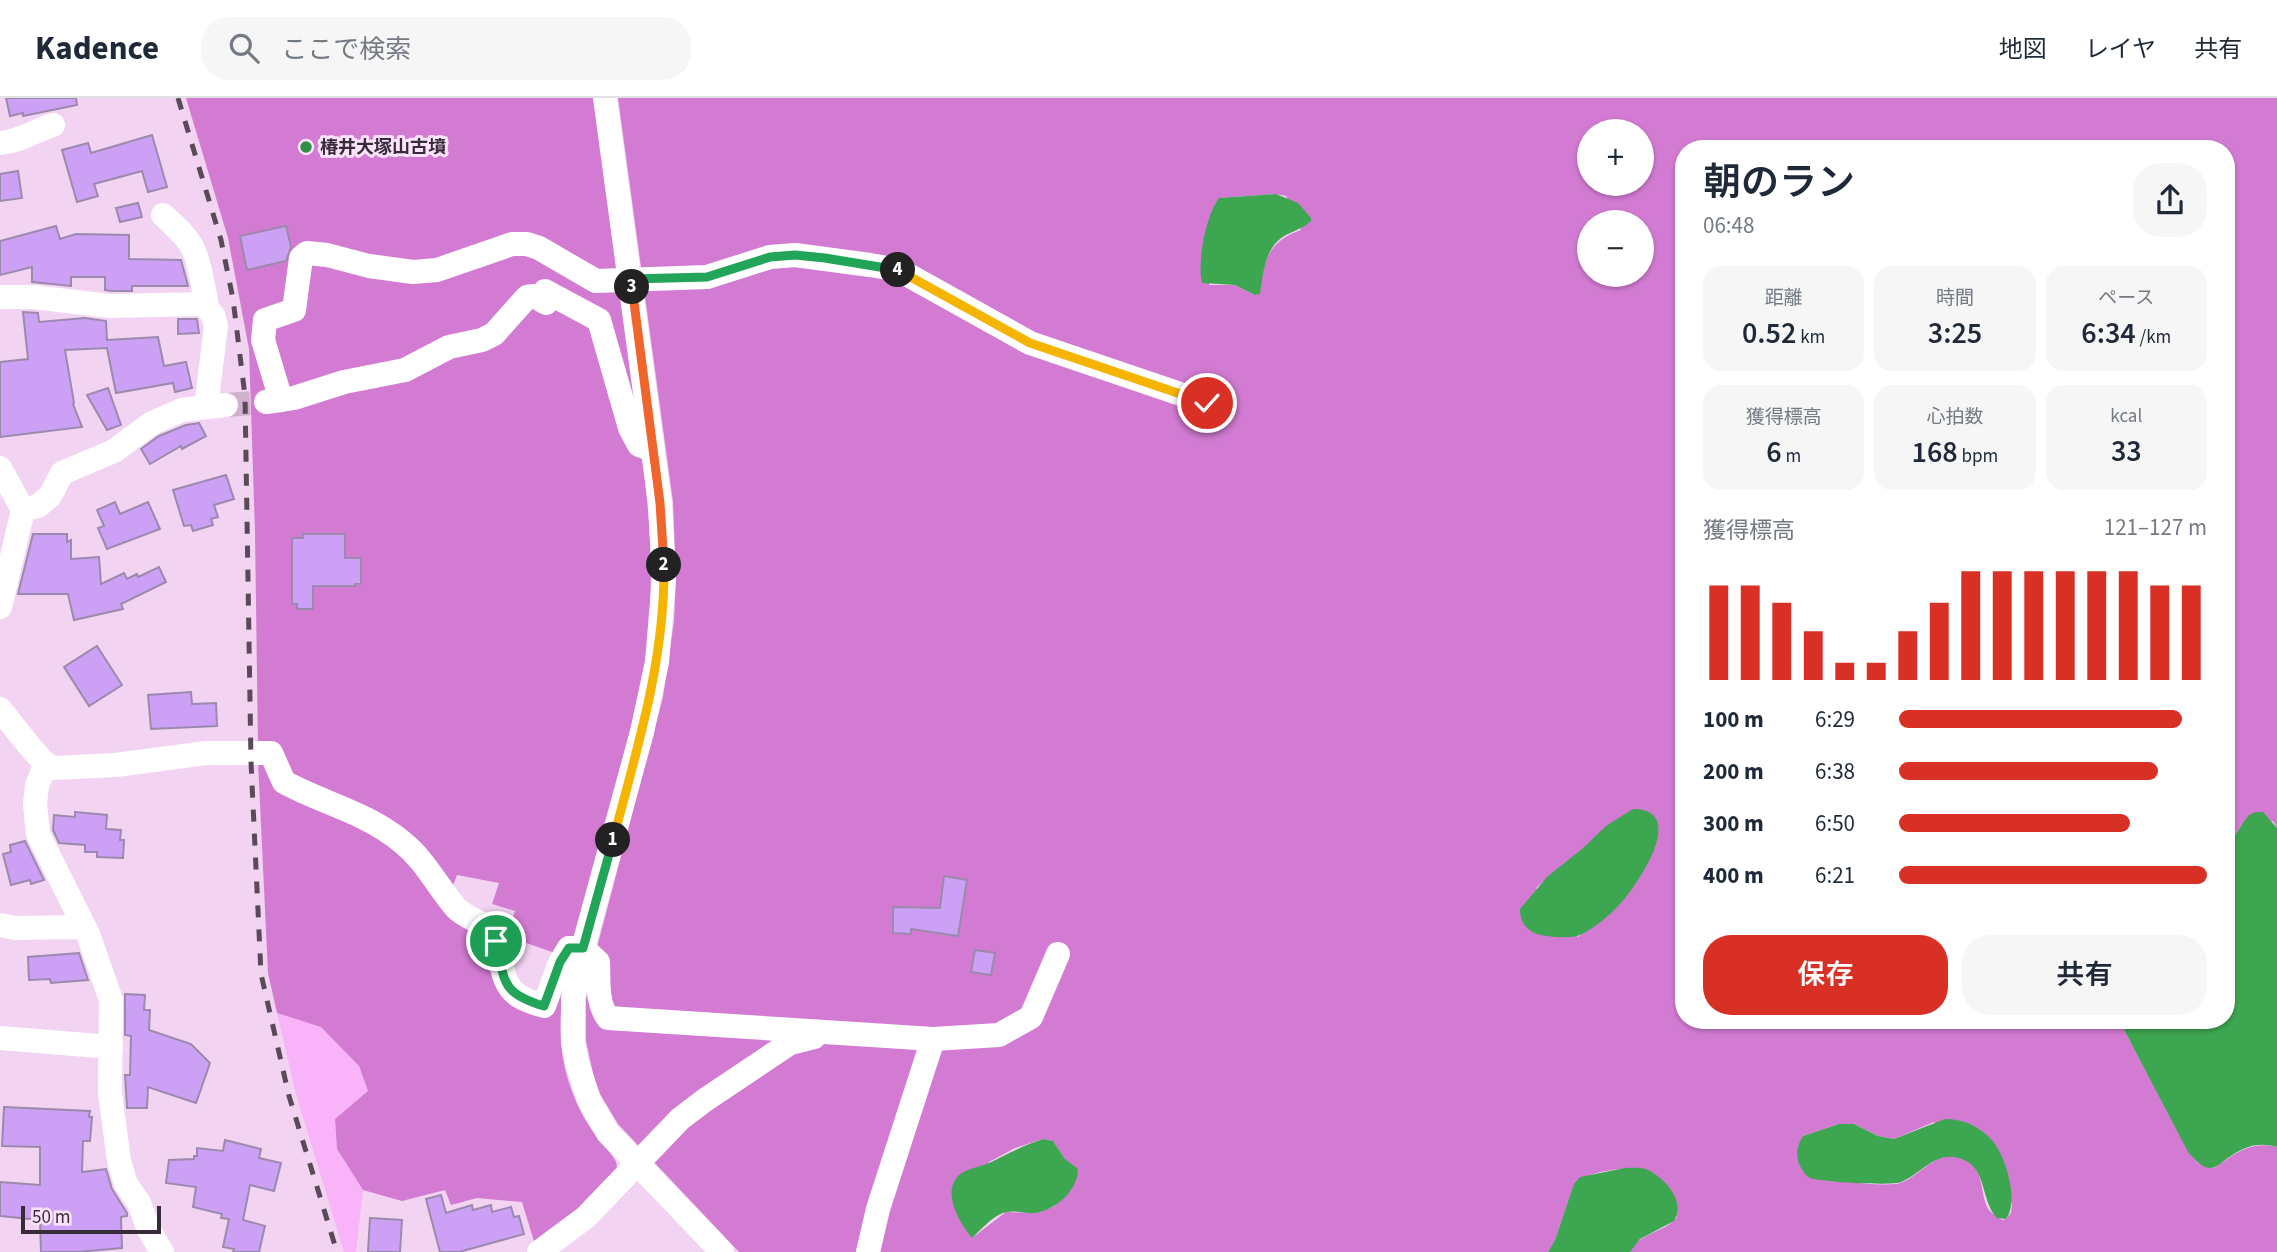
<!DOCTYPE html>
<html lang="ja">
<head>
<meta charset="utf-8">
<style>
	:root { --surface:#fff; --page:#f6f6f7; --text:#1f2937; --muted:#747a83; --line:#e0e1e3; --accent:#d93025 }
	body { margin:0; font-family:"Source Sans 3","Noto Sans JP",sans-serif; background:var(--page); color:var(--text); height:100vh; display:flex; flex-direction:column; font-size:26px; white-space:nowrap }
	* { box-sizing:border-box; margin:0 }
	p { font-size:23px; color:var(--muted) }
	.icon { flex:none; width:38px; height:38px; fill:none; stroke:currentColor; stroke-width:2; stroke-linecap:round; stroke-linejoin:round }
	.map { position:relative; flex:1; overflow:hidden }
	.details { position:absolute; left:1675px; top:42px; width:560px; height:889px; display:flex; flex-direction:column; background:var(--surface); border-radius:28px; box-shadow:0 2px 5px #0004 }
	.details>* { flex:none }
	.tools { position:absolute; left:1577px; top:21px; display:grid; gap:14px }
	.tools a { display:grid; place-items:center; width:77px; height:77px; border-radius:50%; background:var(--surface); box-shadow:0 2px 5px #0004; font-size:35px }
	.scale { position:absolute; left:21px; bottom:18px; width:140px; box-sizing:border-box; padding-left:7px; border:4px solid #382c38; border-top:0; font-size:19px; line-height:24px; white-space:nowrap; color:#382c38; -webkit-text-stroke:5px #fce2fc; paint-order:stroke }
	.pin { position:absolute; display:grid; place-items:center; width:60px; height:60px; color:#fff; margin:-30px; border:4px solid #fff; border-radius:50%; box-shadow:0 2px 7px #0007 }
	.km { position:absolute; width:35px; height:35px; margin:-18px; border-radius:50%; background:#222; color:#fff; font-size:19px; line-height:35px; text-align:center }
	.round { display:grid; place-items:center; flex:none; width:74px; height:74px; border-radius:28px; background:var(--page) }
	.head { display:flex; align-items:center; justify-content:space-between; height:119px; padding:0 28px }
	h1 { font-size:38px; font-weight:600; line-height:52px }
	.figures { display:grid; grid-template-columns:repeat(3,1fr); gap:10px; height:119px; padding:7px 28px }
	.figures div { display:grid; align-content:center; border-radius:18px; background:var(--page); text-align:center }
	.figures b { font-size:30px; font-weight:600 }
	.figures small { font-size:19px; font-weight:400 }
	.figures p { font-size:19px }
	.chart { height:196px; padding:14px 28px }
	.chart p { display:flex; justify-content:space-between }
	.chart svg { width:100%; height:126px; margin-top:7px; stroke:var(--accent); stroke-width:6 }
	.cta { display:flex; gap:14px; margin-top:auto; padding:14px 28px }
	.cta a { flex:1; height:80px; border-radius:28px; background:var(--accent); color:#fff; font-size:28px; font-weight:600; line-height:80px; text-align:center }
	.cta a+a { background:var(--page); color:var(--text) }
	ul { padding:0 28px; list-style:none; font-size:23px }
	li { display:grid; grid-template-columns:112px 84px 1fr; align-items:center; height:52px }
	li i { height:18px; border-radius:9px; background:var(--accent) }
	header { display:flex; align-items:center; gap:42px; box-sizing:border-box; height:98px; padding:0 35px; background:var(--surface); border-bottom:2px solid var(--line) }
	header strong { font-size:33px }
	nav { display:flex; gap:38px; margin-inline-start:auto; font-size:24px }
	.search { width:490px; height:63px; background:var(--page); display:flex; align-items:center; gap:18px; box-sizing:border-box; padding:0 24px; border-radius:28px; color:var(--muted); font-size:26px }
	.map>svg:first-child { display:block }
</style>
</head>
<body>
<header>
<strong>Kadence</strong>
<div class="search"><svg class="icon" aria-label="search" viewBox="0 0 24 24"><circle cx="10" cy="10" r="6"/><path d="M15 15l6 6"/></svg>ここで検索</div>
<nav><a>地図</a><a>レイヤ</a><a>共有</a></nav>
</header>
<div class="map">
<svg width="2277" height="1154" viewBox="0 0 2277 1154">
	<rect width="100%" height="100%" fill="#f3d3f2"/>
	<!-- green -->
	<path fill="#f9b3f8" d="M277,915L321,929L359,968L368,994L335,1021L337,1051L363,1092L356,1154H344L296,996Z"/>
	<!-- forest -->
	<g fill="#d37bd3" fill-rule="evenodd">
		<path d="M186,0H594C606,89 618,179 630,268C646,381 662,480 640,594L577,837L558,856L506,838L515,813L492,806L499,785L457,777L450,795L423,758L294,685L258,648L255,434L249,251L228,140Z"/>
		<path d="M618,0H2277V730L2273,723L2242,726L2226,753V51H1684V922H2119L2188,1053L2198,1065L2214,1070C2235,1056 2250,1042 2277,1049V1154H1630C1639,1134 1665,1135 1677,1119L1640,1070C1622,1070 1585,1073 1574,1087L1555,1142L1548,1154H739L618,1026L600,996L594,980L586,943V902L596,853L663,599L674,523L676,481L673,404ZM1589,33H1642V86H1589ZM1276,96L1286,98L1301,132C1267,144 1264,163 1259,196L1255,197L1235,187H1209L1219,100ZM1589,124H1642V177H1589ZM1583,750L1618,808L1578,839L1536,790ZM1934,1024L2012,1106L2011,1115L2006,1121L2002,1122C1999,1119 1992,1116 1989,1112C1980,1099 1985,1080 1972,1067C1943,1038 1920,1083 1896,1086C1872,1088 1849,1083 1825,1083L1803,1038L1839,1026H1854L1878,1038L1894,1041ZM1043,1041L1053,1043L1065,1061L1055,1108L1036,1115L1006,1114L972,1140L989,1064L1015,1050Z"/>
		<path d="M258,663L386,737L487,834L526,907L569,860C556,920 555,968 586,1023C594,1037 607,1048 615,1062C618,1067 617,1076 618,1083L536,1150L522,1104L477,1100L451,1107L445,1092L402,1103L363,1092L337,1051L335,1021L368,993L359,968L321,929L277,915L268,875Z"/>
	</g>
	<!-- water -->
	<g fill="#3da650">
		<path d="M1276,96L1298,105L1311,120V123C1303,130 1296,132 1286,137C1265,148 1263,175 1260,196L1255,197L1235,187L1202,185C1197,164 1206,117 1219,100Z"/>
		<path d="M1633,711C1690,711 1636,789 1619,807C1609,818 1593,831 1580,837C1571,841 1547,839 1537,836C1526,832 1520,824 1520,811L1547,779L1583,750L1606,728Z"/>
		<path d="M2256,714H2263L2277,730V1049C2255,1043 2242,1050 2225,1062C2220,1066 2216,1070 2210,1070C2201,1070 2194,1060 2188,1054L2119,922H2226V753L2242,726L2249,717Z"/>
		<path d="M1945,1021C1963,1021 1976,1027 1989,1039C2005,1053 2020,1104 2006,1121L1997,1120C1981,1104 1987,1072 1964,1062C1937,1050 1923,1075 1901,1084C1893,1088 1819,1084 1810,1080C1806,1078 1802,1072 1800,1068C1795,1057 1797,1048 1803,1038L1839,1026H1854L1878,1038L1894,1041Z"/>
		<path d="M1043,1041L1053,1043L1065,1061L1078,1071C1078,1092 1056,1112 1035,1115C1026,1116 1016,1112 1007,1114C994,1116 981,1132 972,1140C960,1126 941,1094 959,1077C967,1070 980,1069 989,1065C1008,1056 1024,1047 1043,1041Z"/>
		<path d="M1625,1070C1632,1070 1641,1069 1648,1072C1666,1081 1686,1104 1674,1123L1640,1141L1630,1154H1548L1555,1142L1574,1086L1580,1079Z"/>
	</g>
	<!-- building -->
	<g fill="#cca1f5" stroke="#9b8aad" stroke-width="2">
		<path d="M6,0H76L77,7L23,18V15L10,18Z"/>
		<path d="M152,37L167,89L148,94L142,73L94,86L98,98L77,104L62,52L88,45L91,55Z"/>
		<path d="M18,73L22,100L0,103V76Z"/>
		<path d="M138,105L142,119L120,124L116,110Z"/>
		<path d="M56,128L60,141L76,136L129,137V161L181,162L188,188H132V193H111L105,192V179H71V188L32,184V169L0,177V143Z"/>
		<path d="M286,128L291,149L286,163L247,172L240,138Z"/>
		<path d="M23,214L38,215L39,224L85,220L106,223L107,242L158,239L164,268L186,264L192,290L175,294L173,285L116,295L107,250L65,252L74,305L73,306L82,329L0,339V264L28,261Z"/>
		<path d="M178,221H197L199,235L178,236Z"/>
		<path d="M108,290L121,327L107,332L87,297Z"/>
		<path d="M199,325L206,338L182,351L181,348L150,366L141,351L159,338L186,327Z"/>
		<path d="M226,377L234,401L214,407L218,419L211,421L213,427L193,433L191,427L184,428L173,392Z"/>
		<path d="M115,404L120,416L148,404L160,431L107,451L98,430L104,428L97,412Z"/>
		<path d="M33,436H67V444L71,442V461L99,459L101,486L124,475L127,481L137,476L138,479L159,469L166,484L121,506L123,511L74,522L68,496H18Z"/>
		<path d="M303,436H345V460H361V486H355V488H313V511H297V506H292V440H303Z"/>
		<path d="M97,548L122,587L89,608L64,569Z"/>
		<path d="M191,594L192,606L216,605L217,628L151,631L148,597Z"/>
		<path d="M75,714L107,717L106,731L121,732L120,742H124L123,760L97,759V754H85V747L59,745L53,732L54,717L75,719Z"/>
		<path d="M25,743L44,782L31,786L30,782L11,787L3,756L11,754L10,747Z"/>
		<path d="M944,778L967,782L958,838L911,831V836L893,835V809L940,810Z"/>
		<path d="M975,852L995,855L991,877L971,874Z"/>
		<path d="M79,855L88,882L51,885L50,881L29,882L28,859Z"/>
		<path d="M125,896L145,897L144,912H150L149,932L191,946L210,965L196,1005L148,989L147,1010H127L125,977H130L131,938L125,937Z"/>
		<path d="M4,1009L90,1013L89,1019H92L90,1043H83L82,1074L106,1071L112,1091L127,1115V1118L121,1119L122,1150L77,1154H41L40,1122L0,1118V1084L40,1087V1049L2,1048Z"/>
		<path d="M225,1042L261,1051L259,1060L281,1065L274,1093L250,1087L243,1122L265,1128L259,1154H233L234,1151L223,1149L229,1121L221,1120L222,1116L193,1109L196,1089L166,1085L169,1062L194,1061V1058H197V1050L223,1053Z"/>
		<path d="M441,1097L446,1115L472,1107L473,1112L491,1107L492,1114L511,1109L514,1119L519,1118L524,1136L459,1154H440L426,1101Z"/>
		<path d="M370,1120L402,1122L400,1154H368Z"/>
	</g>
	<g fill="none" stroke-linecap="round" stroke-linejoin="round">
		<!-- minor-tunnel -->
		<path stroke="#ceb2cd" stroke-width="24" stroke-dasharray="24 12" stroke-linecap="butt" d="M226,307L266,304"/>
		<!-- minor -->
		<g stroke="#fff" stroke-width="24">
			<path d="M605,0L660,405L664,480L657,564L642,634L583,850L573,901V944L577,965L589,1002L608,1035L722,1154"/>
			<path d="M0,45C21,43 34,33 53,27"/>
			<path d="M163,117C192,143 196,149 203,187C204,195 207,200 206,208"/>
			<path d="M0,199H33L110,208L204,206L213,217L216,228L206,309"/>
			<path d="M281,302L294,300L344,284L405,272L449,249L482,242L494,236L527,199L534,198L546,205L545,193L599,222L630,330L639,347L653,352"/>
			<path d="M266,304L281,302L263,242L265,222L294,212L301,160L307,155L327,157L369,168L413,174L437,172L512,146H527L539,150L596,183L707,179L770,159L795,157L870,167L899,172L1030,245L1207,305"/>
			<path d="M0,370L23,412L0,509"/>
			<path d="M23,412L38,408L50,398L62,375L114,353L152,325L182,312L226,307"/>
			<path d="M0,611C11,624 41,666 53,670L116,667L206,655H271L284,684C322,705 368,715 402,744C425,762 437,788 456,810C465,820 484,824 491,833C495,838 497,846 498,853C506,888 507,898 544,908L560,865L569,850H583L598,864C599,883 596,904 608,920L933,941L999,937L1031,919L1058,856"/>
			<path d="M45,667L37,688L35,706L38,736L88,836L111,902L110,995L119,1063L126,1086L139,1105L149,1132L162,1154"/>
			<path d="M0,827L15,830L84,829"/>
			<path d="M0,940L111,949"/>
			<path d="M539,1154L586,1119L680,1021L705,1002L790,945L814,939"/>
			<path d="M868,1154L878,1111L933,941"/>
		</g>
		<!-- rail -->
		<path stroke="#5a4a59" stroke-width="5" stroke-dasharray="12 12" stroke-linecap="butt" d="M178,0L221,142L233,201L245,298L251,664L261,876L289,998L337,1154"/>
	</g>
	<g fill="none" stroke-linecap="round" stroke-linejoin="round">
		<!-- split-1 casing -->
		<g stroke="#fff" stroke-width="14">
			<path id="split-1" d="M496,843C505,883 500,895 544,908L560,864L569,850H583L613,742"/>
		</g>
		<!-- split-2 casing -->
		<g stroke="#fff" stroke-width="14">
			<path id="split-2" d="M613,742C637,651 665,562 664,467"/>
		</g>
		<!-- split-3 casing -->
		<g stroke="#fff" stroke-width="14">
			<path id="split-3" d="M632,189L660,405L664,467"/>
		</g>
		<!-- split-4 casing -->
		<g stroke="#fff" stroke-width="14">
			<path id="split-4" d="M632,189L631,181L707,179L770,159L795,157L825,160L898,172"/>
		</g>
		<!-- split-5 casing -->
		<g stroke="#fff" stroke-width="14">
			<path id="split-5" d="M898,172L1030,245L1207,305"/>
		</g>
		<!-- split-1 -->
		<use href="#split-1" stroke="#22a559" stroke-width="9"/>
		<!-- split-2 -->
		<use href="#split-2" stroke="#f5b400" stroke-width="9"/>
		<!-- split-3 -->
		<use href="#split-3" stroke="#f0652b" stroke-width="9"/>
		<!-- split-4 -->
		<use href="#split-4" stroke="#22a559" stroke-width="9"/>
		<!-- split-5 -->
		<use href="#split-5" stroke="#f5b400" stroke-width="9"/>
	</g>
	<!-- markers -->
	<circle fill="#2f8f42" stroke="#fce2fc" stroke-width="2.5" cx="306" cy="49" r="7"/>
	<g text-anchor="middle" stroke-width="6" stroke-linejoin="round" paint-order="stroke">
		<!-- poi labels -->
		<g font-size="18" font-weight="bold" fill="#382c38" stroke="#fce2fc" text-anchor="start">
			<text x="320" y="55">椿井大塚山古墳</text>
		</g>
	</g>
</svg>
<div class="tools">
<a>+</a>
<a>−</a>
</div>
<div class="scale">50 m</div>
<div class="pin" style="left:496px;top:843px;background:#1e9e55"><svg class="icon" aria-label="arrive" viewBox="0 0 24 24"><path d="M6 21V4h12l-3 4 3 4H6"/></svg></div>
<div class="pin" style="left:1207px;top:305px;background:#d93025"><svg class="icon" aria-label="check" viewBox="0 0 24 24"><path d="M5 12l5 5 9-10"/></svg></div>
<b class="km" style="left:613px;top:742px">1</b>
<b class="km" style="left:664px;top:467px">2</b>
<b class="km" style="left:632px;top:189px">3</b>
<b class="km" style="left:898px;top:172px">4</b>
<section class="details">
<div class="head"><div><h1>朝のラン</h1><p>06:48</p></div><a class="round"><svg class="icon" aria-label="share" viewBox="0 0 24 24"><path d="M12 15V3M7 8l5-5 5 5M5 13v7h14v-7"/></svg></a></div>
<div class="figures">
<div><p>距離</p><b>0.52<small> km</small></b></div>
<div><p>時間</p><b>3:25</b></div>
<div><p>ペース</p><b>6:34<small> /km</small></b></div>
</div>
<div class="figures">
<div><p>獲得標高</p><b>6<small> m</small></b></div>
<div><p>心拍数</p><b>168<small> bpm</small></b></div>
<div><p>kcal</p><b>33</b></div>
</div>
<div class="chart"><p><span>獲得標高</span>121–127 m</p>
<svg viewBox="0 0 160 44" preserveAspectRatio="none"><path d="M5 44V11M15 44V11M25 44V17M35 44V27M45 44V38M55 44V38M65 44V27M75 44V17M85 44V6M95 44V6M105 44V6M115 44V6M125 44V6M135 44V6M145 44V11M155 44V11"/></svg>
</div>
<ul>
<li><b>100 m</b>6:29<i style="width:92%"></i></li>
<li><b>200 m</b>6:38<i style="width:84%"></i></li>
<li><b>300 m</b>6:50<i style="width:75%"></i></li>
<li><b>400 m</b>6:21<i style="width:100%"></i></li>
</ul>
<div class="cta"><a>保存</a><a>共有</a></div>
</section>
</div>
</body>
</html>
